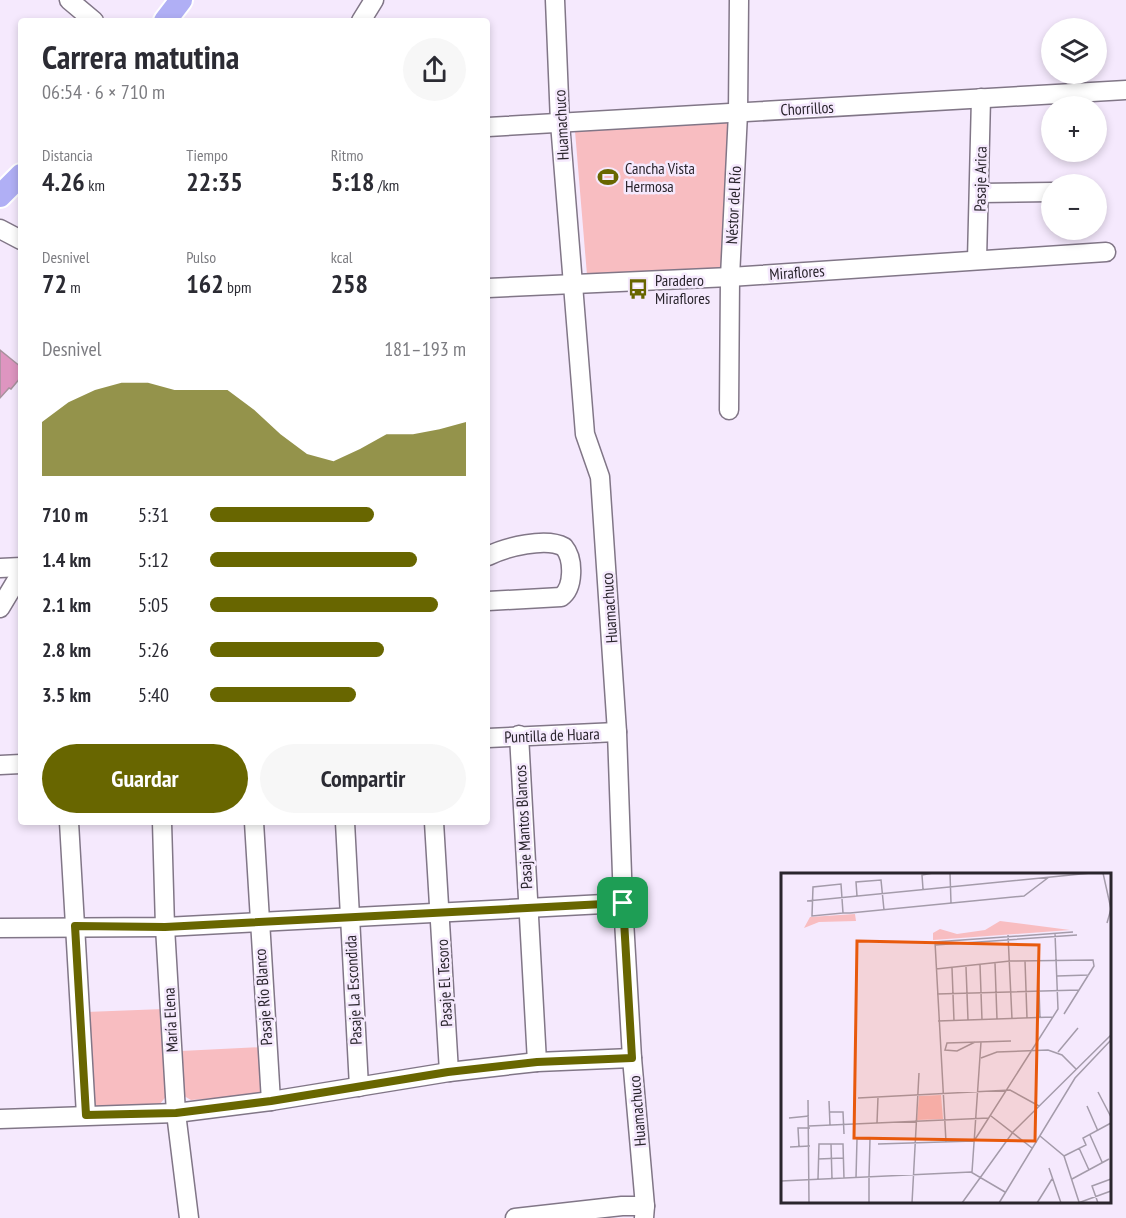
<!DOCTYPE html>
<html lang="es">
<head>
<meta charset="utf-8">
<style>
	:root { --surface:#fff; --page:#f7f7f7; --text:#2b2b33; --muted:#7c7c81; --accent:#686600 }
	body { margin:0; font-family:"PT Sans Narrow",sans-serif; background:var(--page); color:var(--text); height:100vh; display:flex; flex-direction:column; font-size:22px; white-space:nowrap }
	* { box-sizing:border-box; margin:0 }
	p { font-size:20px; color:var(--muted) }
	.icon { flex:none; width:33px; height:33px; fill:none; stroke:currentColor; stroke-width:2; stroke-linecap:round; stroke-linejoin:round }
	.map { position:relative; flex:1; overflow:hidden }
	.details { position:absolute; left:18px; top:18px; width:472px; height:807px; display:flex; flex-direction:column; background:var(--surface); border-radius:6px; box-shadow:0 3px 9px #0003 }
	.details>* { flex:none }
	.fabs { position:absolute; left:1041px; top:18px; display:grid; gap:12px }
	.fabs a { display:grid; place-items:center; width:66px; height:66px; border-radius:50%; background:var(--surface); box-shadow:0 3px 9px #0003; font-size:30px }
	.pin { position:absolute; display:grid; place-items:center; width:51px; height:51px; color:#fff; margin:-26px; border-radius:12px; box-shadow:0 3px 9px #0006 }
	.round { display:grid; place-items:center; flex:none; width:63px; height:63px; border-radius:32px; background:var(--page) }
	.summary { display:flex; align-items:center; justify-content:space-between; height:102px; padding:0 24px }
	h1 { font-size:33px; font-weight:700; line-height:45px }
	.stats { display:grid; grid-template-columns:repeat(3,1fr); gap:9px; height:102px; padding:6px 24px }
	.stats div { display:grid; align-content:center }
	.stats b { font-size:26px; font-weight:700 }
	.stats small { font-size:16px; font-weight:400 }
	.stats p { font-size:16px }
	.chart { height:168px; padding:12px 24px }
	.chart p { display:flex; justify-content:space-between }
	.chart svg { width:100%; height:108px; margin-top:6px; fill:var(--accent); opacity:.7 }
	.primary-button { display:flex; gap:12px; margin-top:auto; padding:12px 24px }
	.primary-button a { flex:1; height:69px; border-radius:36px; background:var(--accent); color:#fff; font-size:24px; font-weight:700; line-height:69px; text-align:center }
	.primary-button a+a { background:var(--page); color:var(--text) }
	ul { padding:0 24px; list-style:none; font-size:20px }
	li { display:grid; grid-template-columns:96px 72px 1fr; align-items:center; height:45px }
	li i { height:15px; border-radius:8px; background:var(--accent) }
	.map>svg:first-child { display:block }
</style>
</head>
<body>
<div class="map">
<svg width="1126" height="1218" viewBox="0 0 1126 1218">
	<rect width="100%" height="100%" fill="#f5e9fd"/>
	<!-- green -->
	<g fill="#f8bdc1">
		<path d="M733,121L726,269L587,275L575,131Z"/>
		<path d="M164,1009L168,1094L160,1104L90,1107L86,1012Z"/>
		<path d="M262,1047L266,1094L191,1100L184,1096L181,1051Z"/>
	</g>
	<!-- building -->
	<path fill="#de95c0" stroke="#a7929d" stroke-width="1.5" d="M0,350L21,367V377L11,389L9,388L0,398Z"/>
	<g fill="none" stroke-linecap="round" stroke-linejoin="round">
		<!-- minor casing -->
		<g stroke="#817687" stroke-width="21">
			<g id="minor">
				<path d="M69,0L94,21"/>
				<path d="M555,0L560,123L585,434L600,477L617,732L623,903L632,1058L645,1206L644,1218"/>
				<path d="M361,21L374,0"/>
				<path d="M488,127L1126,90"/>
				<path d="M980,193L1052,192"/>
				<path d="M0,229L21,240"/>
				<path d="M977,260L981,98"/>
				<path d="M488,288L730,277L1106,252"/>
				<path d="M729,410L730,277L738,113L739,0"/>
				<path d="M488,556C506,547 546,537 564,547C574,559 574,588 561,597L488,601"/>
				<path d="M0,568L21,567"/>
				<path d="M0,608L21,573"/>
				<path d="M519,735L537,1062"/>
				<path d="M488,738L617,732"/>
				<path d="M0,765L21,764"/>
				<path d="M69,822L86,1115"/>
				<path d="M162,822L165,927L176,1113L189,1218"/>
				<path d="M254,822L271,1101"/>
				<path d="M345,822L359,1087"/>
				<path d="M434,822L449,1072"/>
				<path d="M0,928L165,927L623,903"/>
				<path d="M0,1119L176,1113L271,1101L449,1072L537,1062L632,1058"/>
				<path d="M515,1218L622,1206H645"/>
			</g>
		</g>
		<!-- major casing -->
		<g stroke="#fff" stroke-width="26">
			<g id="major">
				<path d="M165,21L181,0"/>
				<path d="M0,196L21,175"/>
			</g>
		</g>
		<!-- minor -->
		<use href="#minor" stroke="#fff" stroke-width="18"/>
		<!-- major -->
		<use href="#major" stroke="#b0aff5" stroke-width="22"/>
	</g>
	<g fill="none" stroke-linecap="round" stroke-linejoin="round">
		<!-- route casing -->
		<g stroke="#fff" stroke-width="12">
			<path id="route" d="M623,903L632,1058L537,1062L448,1072L271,1101L176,1113L86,1115L75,926L165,927Z"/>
		</g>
		<!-- route -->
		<use href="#route" stroke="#686600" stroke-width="8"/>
	</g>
	<!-- icons -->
	<defs>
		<g id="stadium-bare" transform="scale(1.62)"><path d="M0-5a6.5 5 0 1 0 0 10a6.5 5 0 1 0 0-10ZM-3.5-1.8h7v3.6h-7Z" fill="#686600" stroke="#f5e9fd" stroke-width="2.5" paint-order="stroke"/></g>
		<g id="bus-bare" transform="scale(1.62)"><path d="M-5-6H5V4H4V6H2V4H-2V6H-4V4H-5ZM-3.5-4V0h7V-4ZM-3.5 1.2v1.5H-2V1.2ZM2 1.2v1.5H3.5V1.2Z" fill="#686600" stroke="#f5e9fd" stroke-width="2.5" paint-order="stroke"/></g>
	</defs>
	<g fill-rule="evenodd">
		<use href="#stadium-bare" x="608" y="177"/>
		<use href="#bus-bare" x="638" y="289"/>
	</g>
	<g text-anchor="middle" stroke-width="5" stroke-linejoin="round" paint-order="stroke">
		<!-- street labels -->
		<g font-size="16" fill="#2a252d" stroke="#f5e9fd">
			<text transform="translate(807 108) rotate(-3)" y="6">Chorrillos</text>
			<text transform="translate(561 125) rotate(-93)" y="6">Huamachuco</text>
			<text transform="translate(980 179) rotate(-89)" y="6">Pasaje Arica</text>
			<text transform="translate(733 205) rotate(-87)" y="6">Néstor del Río</text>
			<text transform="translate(797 272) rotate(-4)" y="6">Miraflores</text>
			<text transform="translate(609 608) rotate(-94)" y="6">Huamachuco</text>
			<text transform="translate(552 735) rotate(-2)" y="6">Puntilla de Huara</text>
			<text transform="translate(523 827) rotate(-93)" y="6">Pasaje Mantos Blancos</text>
			<text transform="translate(444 983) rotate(-93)" y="6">Pasaje El Tesoro</text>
			<text transform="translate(353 990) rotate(-93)" y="6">Pasaje La Escondida</text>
			<text transform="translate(263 997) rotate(-94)" y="6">Pasaje Río Blanco</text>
			<text transform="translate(170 1020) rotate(-93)" y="6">María Elena</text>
			<text transform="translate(637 1111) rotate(-95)" y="6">Huamachuco</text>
		</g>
		<!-- poi labels -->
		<g font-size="16" fill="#2a252d" stroke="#f5e9fd" text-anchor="start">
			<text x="625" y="174">Cancha Vista<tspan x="625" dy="18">Hermosa</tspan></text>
			<text x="655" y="286">Paradero<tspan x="655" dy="18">Miraflores</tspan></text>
		</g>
	</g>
	<!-- overview -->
	<g transform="translate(781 873)">
		<rect width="330" height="330" fill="#f5e9fd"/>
		<path d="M74,41L75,48L38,49L23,55L29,44ZM219,48L289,57L152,67V60L159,56L176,61L204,57ZM160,222L162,246L136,247L138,223Z" fill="#f8bdc1"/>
		<path fill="none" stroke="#a49baa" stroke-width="1.5" d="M169,0L170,30M322,0L330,36L326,50M142,16L141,2L152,0M76,23L75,9L100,7L103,37M26,28L310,0M62,40L60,11L32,14L31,43L62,40H69L243,23L268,4M227,62L231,146M154,72L296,62M244,88L246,145M257,88L259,145M214,90L216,146M199,92L201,147M185,94L187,147M171,95L173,148M155,96L229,88L312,87L313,93L283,141M276,103L308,102M156,121L298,117M157,148L272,144M194,169L176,178L164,177L166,170L230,168M277,179L297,155M200,185L216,179L267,177L281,182L295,196M317,219L330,244M77,225L229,217L258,233M27,227L28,330M48,228L49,252M306,233L317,258M48,239H62L63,261M210,243L251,275M8,245L28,243M96,250L97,224M28,253L208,245M309,262L321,289M259,263L283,283L298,329M193,268L277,136L274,60M165,269L154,69L292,59M50,271L51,306M97,271L193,268M18,273L17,255H29M9,274L29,273M298,275L308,297M283,283L305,272L302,265L330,250M37,286L62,285M268,295L280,330M191,299L200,169M75,305L76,266H89L88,304M37,306L38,271H62L63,306M291,306L328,286M0,308L190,299L224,319M88,330V304M131,330L138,200M181,330L232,259L330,162M218,330L294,205L330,167M256,330L271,306M297,330L330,318M317,330L311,313L330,306"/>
		<path fill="#e8590c" fill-opacity="0.15" stroke="#e8590c" stroke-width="3" d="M76,68L258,72L254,268L73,265Z"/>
		<rect width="330" height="330" fill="none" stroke="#2a252d" stroke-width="3"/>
	</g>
</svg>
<div class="fabs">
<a><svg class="icon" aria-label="layers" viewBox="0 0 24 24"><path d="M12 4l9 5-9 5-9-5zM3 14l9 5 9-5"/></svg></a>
<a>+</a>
<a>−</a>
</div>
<div class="pin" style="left:623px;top:903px;background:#1e9e55"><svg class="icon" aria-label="arrive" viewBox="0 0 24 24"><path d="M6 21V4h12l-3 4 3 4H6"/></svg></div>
<section class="details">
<div class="summary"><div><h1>Carrera matutina</h1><p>06:54 · 6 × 710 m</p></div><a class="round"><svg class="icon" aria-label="share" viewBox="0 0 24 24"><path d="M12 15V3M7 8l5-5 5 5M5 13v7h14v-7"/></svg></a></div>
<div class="stats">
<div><p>Distancia</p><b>4.26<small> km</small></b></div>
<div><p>Tiempo</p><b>22:35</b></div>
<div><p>Ritmo</p><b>5:18<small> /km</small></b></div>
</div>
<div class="stats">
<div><p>Desnivel</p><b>72<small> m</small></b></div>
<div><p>Pulso</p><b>162<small> bpm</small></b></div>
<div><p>kcal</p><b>258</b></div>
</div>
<div class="chart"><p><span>Desnivel</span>181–193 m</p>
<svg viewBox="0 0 160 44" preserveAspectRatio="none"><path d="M0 44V22L10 14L20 9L30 6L40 6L50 9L60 9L70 9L80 17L90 27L100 35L110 38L120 33L130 27L140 27L150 25L160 22V44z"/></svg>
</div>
<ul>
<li><b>710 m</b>5:31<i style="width:64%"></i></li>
<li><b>1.4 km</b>5:12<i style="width:81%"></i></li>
<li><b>2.1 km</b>5:05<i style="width:89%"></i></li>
<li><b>2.8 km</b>5:26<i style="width:68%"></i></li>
<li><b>3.5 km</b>5:40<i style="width:57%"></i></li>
</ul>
<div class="primary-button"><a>Guardar</a><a>Compartir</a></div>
</section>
</div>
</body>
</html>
